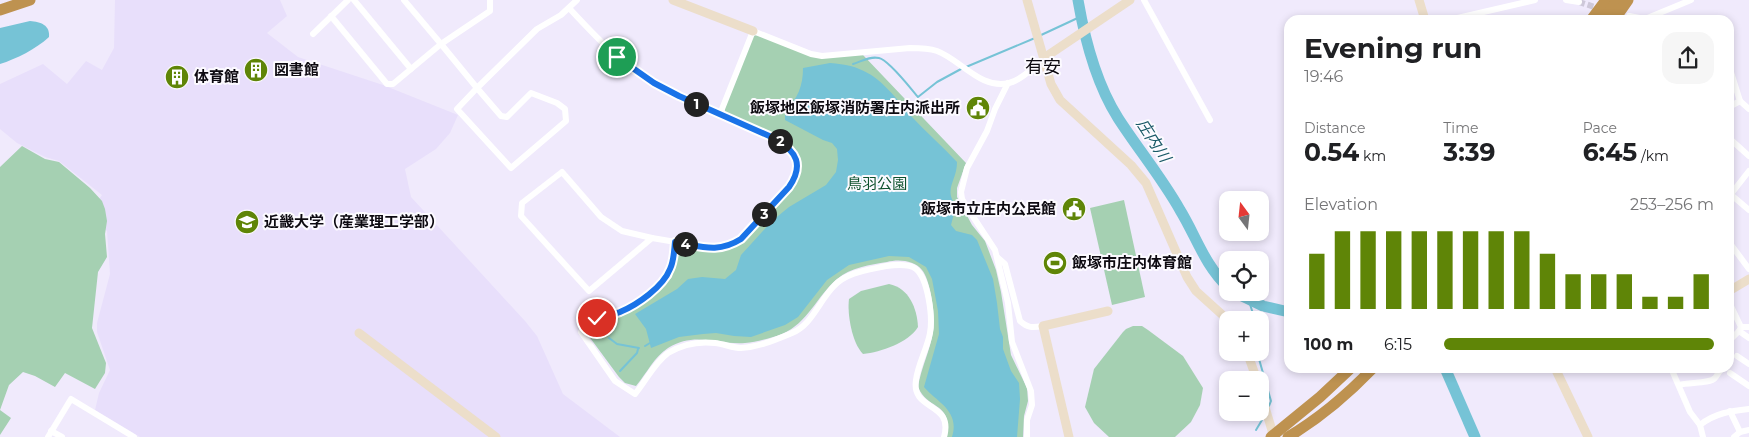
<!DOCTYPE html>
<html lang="en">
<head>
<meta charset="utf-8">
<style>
	:root { --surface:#fff; --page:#f6f6f6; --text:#202124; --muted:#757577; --accent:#5f8507 }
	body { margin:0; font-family:Montserrat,"Noto Sans JP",sans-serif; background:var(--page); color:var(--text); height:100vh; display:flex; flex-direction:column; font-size:19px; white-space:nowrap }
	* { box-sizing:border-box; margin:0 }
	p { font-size:16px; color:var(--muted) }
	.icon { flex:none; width:28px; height:28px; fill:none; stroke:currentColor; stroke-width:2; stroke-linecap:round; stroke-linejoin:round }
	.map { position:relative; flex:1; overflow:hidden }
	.panel { position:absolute; left:1284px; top:15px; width:450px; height:358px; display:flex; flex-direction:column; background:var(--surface); border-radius:15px; box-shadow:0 2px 8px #0003 }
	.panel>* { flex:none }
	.needle { width:32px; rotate:345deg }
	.tools { position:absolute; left:1219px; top:191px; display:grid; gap:10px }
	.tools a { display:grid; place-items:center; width:50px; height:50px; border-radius:10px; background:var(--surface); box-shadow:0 2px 8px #0003; font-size:25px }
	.pin { position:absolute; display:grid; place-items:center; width:42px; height:42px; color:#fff; margin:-21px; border:2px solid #fff; border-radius:50%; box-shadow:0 1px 5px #0007 }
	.km { position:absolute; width:25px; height:25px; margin:-12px; border-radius:50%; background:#222; color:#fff; font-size:14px; line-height:25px; text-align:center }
	.round { display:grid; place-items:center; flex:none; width:52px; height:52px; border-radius:15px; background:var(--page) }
	.head { display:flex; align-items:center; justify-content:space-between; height:85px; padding:0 20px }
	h1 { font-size:28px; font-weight:700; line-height:38px }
	.figures { display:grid; grid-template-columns:repeat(3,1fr); gap:8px; height:85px; padding:5px 20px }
	.figures div { display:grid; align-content:center }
	.figures b { font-size:25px; font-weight:700 }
	.figures small { font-size:14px; font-weight:400 }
	.figures p { font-size:14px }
	.chart { height:140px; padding:10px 20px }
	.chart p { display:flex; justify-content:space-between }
	.chart svg { width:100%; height:90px; margin-top:5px; stroke:var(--accent); stroke-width:6 }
	ul { padding:0 20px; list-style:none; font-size:16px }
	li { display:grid; grid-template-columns:80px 60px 1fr; align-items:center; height:38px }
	li i { height:12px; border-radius:6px; background:var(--accent) }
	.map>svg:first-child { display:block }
</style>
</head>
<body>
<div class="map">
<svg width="1749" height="437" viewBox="0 0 1749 437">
	<rect width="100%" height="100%" fill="#f0eafc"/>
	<!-- built -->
	<path fill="#e8dffb" d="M115,0H280L287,16L267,33L298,57L383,85L458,115L450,133L436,149L405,169L411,197L525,321L537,336L563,394L620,437H140L95,410L99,393L110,370L97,332V323L110,274L107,231L88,214L102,195L59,161L45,157L17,143L0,129V84L43,64L67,84L86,61L102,70L114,48Z"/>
	<!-- green -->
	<g fill="#a5d0b2">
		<path d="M757,35L809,55H863L966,163L957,188V197L972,225L985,241L996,270L1001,292L1011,355L1027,388L1028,401L1024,416L1023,437H947C952,400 929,412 918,387C921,368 930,351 933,332C936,318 931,281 922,270C914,260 898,259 887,262C870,265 851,267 837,279C817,296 808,323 782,334C771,338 757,342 745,343C717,345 695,331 668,348C654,357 647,373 636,386L625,383L619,377L588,335L590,331L597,325L627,311L658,292L672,277L676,255L680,251L687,248L705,250L737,243L789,189L799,158L795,149L781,138L725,113L724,107L753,36Z"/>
		<path d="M22,146L45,159L59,162L90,188L102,201L105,209L107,221L105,234L107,257L98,272L92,328L106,363L105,373L95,389L65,373L55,387L35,376L23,372L9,385L0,410L11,418L0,435V167Z"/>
		<path d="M1124,200L1145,297L1112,305L1090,208Z"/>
		<path d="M889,284C909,288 917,308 918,327C908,343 881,352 863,354C852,343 847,314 849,299L861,291Z"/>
		<path d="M1133,326H1142L1148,330L1183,356L1203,388L1200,405L1191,422L1175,437H1109L1094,423L1085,407L1094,369L1123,332L1126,329Z"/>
	</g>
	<!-- water -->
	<g fill="#76c3d6">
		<path d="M30,21C41,22 50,25 49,37C36,49 16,59 0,64V28Z"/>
		<path d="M830,63C861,65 876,75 896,98C901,104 905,111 911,116C926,132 942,146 957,162C957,182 943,188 956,206L951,225L956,231L972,235L977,240L993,279L997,303L1000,329L1003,337V349L1011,371L1019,383L1020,399L1017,437H952C960,411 938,403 924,387L939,334L938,311L932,279L926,267L909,257L889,256L849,265L827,280L798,317L785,325L751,337L734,336L716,333L703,334L679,337L651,348L646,329L635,314L677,289L688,279L702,277L725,279L736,270L741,255L772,221L789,207L826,185L836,172L838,160L837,149L832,143L823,140L785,120V111C798,98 803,86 803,68Z"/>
	</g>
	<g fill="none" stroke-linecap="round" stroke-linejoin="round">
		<!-- stream -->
		<g stroke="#76c3d6" stroke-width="2">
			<path d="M1039,36L1082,16"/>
			<path d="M853,64C862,61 870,56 879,58C889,60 911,89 918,97L937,82L961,69"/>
			<path d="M966,67L1035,38"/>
			<path d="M1248,298L1255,320"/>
			<path d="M599,328L606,335"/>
			<path d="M609,338L617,344L639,348"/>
			<path d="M645,346L650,343"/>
			<path d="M1257,352L1271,401L1269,406"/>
			<path d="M620,371L637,353L638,349"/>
			<path d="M1256,430L1262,420"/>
		</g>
		<!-- river -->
		<g stroke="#76c3d6" stroke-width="11">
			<path d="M1078,0C1085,41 1096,83 1118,118C1138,149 1162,178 1180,210C1196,236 1205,266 1228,287"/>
			<path d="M1234,292L1263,306L1289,312"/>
			<path d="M1445,368L1475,437"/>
		</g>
		<!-- street-tunnel -->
		<path stroke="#cec8d9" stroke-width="6" stroke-dasharray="6 3" stroke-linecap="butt" d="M1579,2L1601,9"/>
		<!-- street -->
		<g stroke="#fff" stroke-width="6">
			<path d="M354,0L411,69"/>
			<path d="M490,0V11L441,44L477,88L537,29L561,15L577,0"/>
			<path d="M1144,0L1210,120"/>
			<path d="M1566,0L1579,2"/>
			<path d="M569,8C595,36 621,64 654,83C692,106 735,121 776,139C797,152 804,165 789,187L741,239C731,245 723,248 711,248L652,238"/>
			<path d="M331,16L387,84H393L441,44L404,0"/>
			<path d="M1629,16L1645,19L1691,0"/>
			<path d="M1449,20L1535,0"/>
			<path d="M313,34L348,0"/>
			<path d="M1729,66L1740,101L1749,109"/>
			<path d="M1008,83L995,109L987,131L967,168L961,192L962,199L970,212L995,250L1008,303L1012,342L1031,391L1032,405L1027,420V437"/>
			<path d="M477,88L501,116L507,117L531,93L557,103L565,109L566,121L511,168L457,109Z"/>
			<path d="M1729,107L1740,101"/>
			<path d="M720,114L753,31L811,54L822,56L910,48C919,48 928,48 937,51C961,60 981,90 1009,83C1022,80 1034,66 1044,58"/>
			<path d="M1729,138L1749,156"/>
			<path d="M562,172L601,217L622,231L652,238L589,291L521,216L522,203Z"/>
			<path d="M1729,193L1749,210"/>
			<path d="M1731,194L1749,171"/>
			<path d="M675,242L671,267L665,280L655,290L627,308L619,312L597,318L581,332L615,381L635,394C646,381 654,363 668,353C683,344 698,341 715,343C724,344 733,348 741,348C759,347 775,340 792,333C812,325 819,301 834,286C847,272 868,270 886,266C894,265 909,263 916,269C928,279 933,317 930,333C927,349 918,364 916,380C911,412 954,401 944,437"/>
			<path d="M1729,242L1749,269"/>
			<path d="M997,257L1005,264L1020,321C1028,328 1032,328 1043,326"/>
			<path d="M1729,302L1741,327L1739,331L1749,338"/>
			<path d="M1741,327H1749"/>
			<path d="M1729,341L1739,331"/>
			<path d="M1729,355V361"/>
			<path d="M1737,356L1749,364"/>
			<path d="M1671,368L1690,412L1700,425L1703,437"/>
			<path d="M1730,373L1749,386"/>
			<path d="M1679,385C1689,382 1710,384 1715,378C1718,374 1719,371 1723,368"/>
			<path d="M1730,411L1740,432"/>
			<path d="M1700,425C1715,413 1731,411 1749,409"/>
			<path d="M51,431L62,437"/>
			<path d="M48,437L71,399L134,437"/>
			<path d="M1734,437L1740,432L1749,430"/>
		</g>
		<!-- secondary -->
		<g stroke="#ecdeca" stroke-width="9">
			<path d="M673,0L753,31"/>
			<path d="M1027,0L1051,84L1060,100L1131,165L1146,183L1187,277L1196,291L1228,320"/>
			<path d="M1419,0L1425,20"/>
			<path d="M1044,58L1130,0"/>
			<path d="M1729,291L1749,279"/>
			<path d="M359,333L496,437"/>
			<path d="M1247,352L1257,380"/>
			<path d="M1555,368L1588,437"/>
			<path d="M1260,391L1274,437"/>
			<path d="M1069,437L1043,326L1108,311"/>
		</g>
		<!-- highway -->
		<g stroke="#be9250" stroke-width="11">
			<path d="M0,10L30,0"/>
			<path d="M1591,20L1606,0"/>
			<path d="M1603,20L1618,0"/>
			<path d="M1614,20L1628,0"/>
			<path d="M1271,437L1320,397L1351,368"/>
			<path d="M1288,437C1320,418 1347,395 1373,368"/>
		</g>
	</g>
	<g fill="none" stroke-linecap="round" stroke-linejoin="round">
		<!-- route casing -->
		<g stroke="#fff" stroke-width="10">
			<path id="route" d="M597,318C604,316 612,315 620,312C637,305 663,287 670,269C674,261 674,251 675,242C701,246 717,254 741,239L789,187C804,165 797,152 776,139L679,96L654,83L617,57"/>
		</g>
		<!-- route -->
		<use href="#route" stroke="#1a73e8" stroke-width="6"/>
	</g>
	<!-- icons -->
	<defs>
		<g id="building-disc" transform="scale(1.25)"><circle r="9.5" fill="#5f8507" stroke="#fcfaff"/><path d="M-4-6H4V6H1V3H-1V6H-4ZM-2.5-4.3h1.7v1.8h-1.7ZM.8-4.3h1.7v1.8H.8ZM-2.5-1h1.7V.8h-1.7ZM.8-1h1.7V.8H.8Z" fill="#fff"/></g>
		<g id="civic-disc" transform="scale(1.25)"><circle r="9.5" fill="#5f8507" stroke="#fcfaff"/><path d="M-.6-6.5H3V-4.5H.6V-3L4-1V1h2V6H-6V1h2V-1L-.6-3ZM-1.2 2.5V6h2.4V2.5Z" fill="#fff"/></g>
		<g id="university-disc" transform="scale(1.25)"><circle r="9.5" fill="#5f8507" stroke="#fcfaff"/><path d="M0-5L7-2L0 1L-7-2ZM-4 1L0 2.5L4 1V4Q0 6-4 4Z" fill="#fff"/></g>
		<g id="stadium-disc" transform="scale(1.25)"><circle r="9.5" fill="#5f8507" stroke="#fcfaff"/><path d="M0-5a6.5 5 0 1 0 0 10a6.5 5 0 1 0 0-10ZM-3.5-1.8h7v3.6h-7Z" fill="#fff"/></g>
	</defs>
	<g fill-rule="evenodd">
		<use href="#building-disc" x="256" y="70"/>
		<use href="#building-disc" x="177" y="77"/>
		<use href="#civic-disc" x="978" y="108"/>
		<use href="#civic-disc" x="1074" y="209"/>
		<use href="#university-disc" x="247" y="222"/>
		<use href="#stadium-disc" x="1055" y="263"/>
	</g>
	<g text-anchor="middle" stroke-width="4" stroke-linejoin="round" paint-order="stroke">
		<!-- poi labels -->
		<g font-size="15" font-weight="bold" fill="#0d0a11" stroke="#fcfaff" text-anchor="start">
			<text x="274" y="75">図書館</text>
			<text x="194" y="82">体育館</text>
			<text x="960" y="113" text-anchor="end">飯塚地区飯塚消防署庄内派出所</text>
			<text x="1056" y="214" text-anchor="end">飯塚市立庄内公民館</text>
			<text x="264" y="227">近畿大学（産業理工学部）</text>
			<text x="1072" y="268">飯塚市庄内体育館</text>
		</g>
		<!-- park labels -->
		<g font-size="15" fill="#0e522e" stroke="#fcfaff">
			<text x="877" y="189">鳥羽公園</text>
		</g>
		<!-- water labels -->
		<g font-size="16" font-style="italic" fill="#195967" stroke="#fcfaff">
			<text transform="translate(1154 140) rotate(57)" y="6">庄内川</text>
		</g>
		<!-- quarter labels -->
		<g font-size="18" fill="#0d0a11" stroke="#fcfaff">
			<text x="1043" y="73">有安</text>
		</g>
	</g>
</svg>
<div class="tools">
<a><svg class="needle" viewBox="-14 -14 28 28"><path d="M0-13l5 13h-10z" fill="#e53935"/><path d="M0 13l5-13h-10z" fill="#757577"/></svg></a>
<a><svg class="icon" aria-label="locate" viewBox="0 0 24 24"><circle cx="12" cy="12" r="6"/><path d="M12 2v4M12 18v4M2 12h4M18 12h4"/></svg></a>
<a>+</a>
<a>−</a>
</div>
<div class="pin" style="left:617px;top:57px;background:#1e9e55"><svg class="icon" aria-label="arrive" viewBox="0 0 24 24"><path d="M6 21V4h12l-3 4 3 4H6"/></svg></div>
<div class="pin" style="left:597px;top:318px;background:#d93025"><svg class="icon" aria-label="check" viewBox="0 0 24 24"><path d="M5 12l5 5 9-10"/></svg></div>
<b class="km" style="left:696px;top:104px">1</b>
<b class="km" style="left:780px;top:141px">2</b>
<b class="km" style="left:764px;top:214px">3</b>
<b class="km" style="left:685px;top:244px">4</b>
<section class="panel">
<div class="head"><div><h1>Evening run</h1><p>19:46</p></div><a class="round"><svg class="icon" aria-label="share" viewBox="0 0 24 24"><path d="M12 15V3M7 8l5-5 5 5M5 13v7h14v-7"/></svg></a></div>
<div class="figures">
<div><p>Distance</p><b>0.54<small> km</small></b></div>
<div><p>Time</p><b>3:39</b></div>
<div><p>Pace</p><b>6:45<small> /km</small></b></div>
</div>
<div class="chart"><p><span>Elevation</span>253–256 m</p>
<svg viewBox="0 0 160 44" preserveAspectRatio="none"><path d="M5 44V17M15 44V6M25 44V6M35 44V6M45 44V6M55 44V6M65 44V6M75 44V6M85 44V6M95 44V17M105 44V27M115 44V27M125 44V27M135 44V38M145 44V38M155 44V27"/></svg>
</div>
<ul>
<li><b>100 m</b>6:15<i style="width:100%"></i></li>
</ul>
</section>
</div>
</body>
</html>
